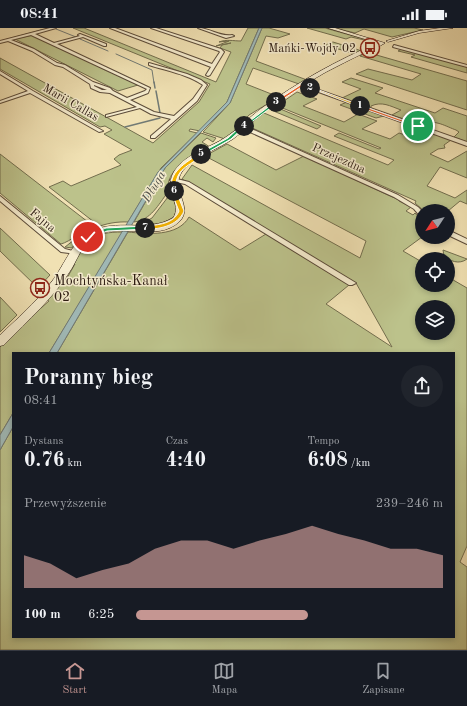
<!DOCTYPE html>
<html lang="pl">
<head>
<meta charset="utf-8">
<style>
	:root { --surface:#171b24; --page:#20242c; --text:#f1f3f6; --muted:#9ea1a6; --line:#363941; --accent:#c59692 }
	body { margin:0; font-family:"Old Standard TT",serif; background:var(--page); color:var(--text); height:100vh; display:flex; flex-direction:column; font-size:15px; white-space:nowrap }
	* { box-sizing:border-box; margin:0 }
	p { font-size:13px; color:var(--muted) }
	.icon { flex:none; width:22px; height:22px; fill:none; stroke:currentColor; stroke-width:2; stroke-linecap:round; stroke-linejoin:round }
	.map { position:relative; flex:1; overflow:hidden }
	.sheet { position:absolute; left:12px; top:324px; width:443px; height:286px; display:flex; flex-direction:column; background:var(--surface); border-radius:0px; box-shadow:0 2px 6px #0003 }
	.sheet>* { flex:none }
	.needle { width:26px; rotate:234deg }
	.fabs { position:absolute; left:415px; top:176px; display:grid; gap:8px }
	.fabs a { display:grid; place-items:center; width:40px; height:40px; border-radius:50%; background:var(--surface); box-shadow:0 2px 6px #0003; font-size:20px }
	.pin { position:absolute; display:grid; place-items:center; width:34px; height:34px; color:#fff; margin:-17px; border:2px solid #fff; border-radius:50%; box-shadow:0 1px 4px #0007 }
	.km { position:absolute; width:20px; height:20px; margin:-10px; border-radius:50%; background:#222; color:#fff; font-size:11px; line-height:20px; text-align:center }
	.round { display:grid; place-items:center; flex:none; width:42px; height:42px; border-radius:21px; background:var(--page) }
	.head { display:flex; align-items:center; justify-content:space-between; height:68px; padding:0 12px }
	h1 { font-size:22px; font-weight:600; line-height:30px }
	.metrics { display:grid; grid-template-columns:repeat(3,1fr); gap:6px; height:68px; padding:4px 12px }
	.metrics div { display:grid; align-content:center }
	.metrics b { font-size:20px; font-weight:600 }
	.metrics small { font-size:11px; font-weight:400 }
	.metrics p { font-size:11px }
	.chart { height:112px; padding:8px 12px }
	.chart p { display:flex; justify-content:space-between }
	.chart svg { width:100%; height:72px; margin-top:4px; fill:var(--accent); opacity:.7 }
	ul { padding:0 12px; list-style:none; font-size:13px }
	li { display:grid; grid-template-columns:64px 48px 1fr; align-items:center; height:30px }
	li i { height:10px; border-radius:5px; background:var(--accent) }
	.status { display:flex; justify-content:space-between; align-items:center; height:28px; padding:0 20px; background:var(--surface); direction:ltr }
	.status svg { height:11px; fill:currentColor }
	.menu { display:flex; justify-content:space-around; align-items:center; height:56px; border-top:1px solid var(--line); background:var(--surface); font-size:11px; color:var(--muted) }
	.menu a { display:grid; justify-items:center; gap:2px }
	.menu .active { color:var(--accent) }
	.map>svg:first-child { display:block }
</style>
</head>
<body>
<div class="status"><b>08:41</b><svg viewBox="0 0 49 12"><path d="M0 12V9h3v3zM5 12V6h3v6zM10 12V3h3v9zM15 12V0h3v12zM26 1h20v11H26zM47 4h2v5h-2z"/></svg></div>
<div class="map">
<svg width="467" height="622" viewBox="0 0 467 622">
	<rect width="100%" height="100%" fill="#f0e1b3"/>
	<filter id="stains"><feTurbulence type="fractalNoise" baseFrequency=".005" numOctaves="4"/><feColorMatrix values="0 0 0 0 .2 0 0 0 0 .09 0 0 0 0 .02 0 0 0 .5 -.17"/></filter>
	<radialGradient id="worn" r=".72"><stop offset=".6" stop-color="#630" stop-opacity="0"/><stop offset="1" stop-color="#630" stop-opacity=".3"/></radialGradient>
	<!-- green -->
	<g fill="#bcc28b" stroke="#736e4e" fill-rule="evenodd">
		<path d="M73,0H84L216,54L231,24L220,20L222,17L231,15L216,18L229,13L219,14C227,11 233,13 241,13L248,0H259L227,74L200,103L190,101L189,103L197,105L161,140L128,194C107,193 83,201 72,220L65,219L92,198L94,194L49,159L63,153L71,158L121,137L114,131L119,127L132,122L104,106L112,102L105,98L100,99L0,41V30L153,115L199,74L210,56Z"/>
		<path d="M262,0H269L290,6L278,10L266,8L256,33L307,52L299,56L253,40L246,56L279,69L249,87L242,95H243L225,111L203,104L230,75Z"/>
		<path d="M307,0H325L378,15L351,9L346,11Z"/>
		<path d="M335,0H414L423,2L392,9L364,1L355,5Z"/>
		<path d="M33,7L138,57L118,63L15,11Z"/>
		<path d="M333,14L362,23L355,26L325,17Z"/>
		<path d="M402,21L467,39V45L411,29L415,27L398,23Z"/>
		<path d="M366,24L467,53V82L356,46L368,41L412,52L421,46L360,28Z"/>
		<path d="M351,50L383,60L375,65L435,85L443,80L467,88V114L454,109L459,104L456,102C447,99 433,90 425,97L426,99L392,87L401,82C390,78 382,73 371,78V80L342,70L361,61L342,54Z"/>
		<path d="M297,64L317,71L303,78L344,94L358,86L377,93L362,101L390,111L399,105L415,110L421,101L451,112L444,117L445,120L438,121L430,126L448,134L467,123V150L440,139L427,158L455,170L467,162V176L460,173L448,183H424L415,175L416,173L250,99L253,93L264,85L388,137L394,132L334,108L339,105L379,121L381,120L280,79L282,78L281,75Z"/>
		<path d="M347,74L384,88L376,90L340,77Z"/>
		<path d="M277,80H278L321,98L317,101L271,82Z"/>
		<path d="M201,105L216,110L213,114L207,110L202,114L210,119C192,129 165,140 168,164C158,177 151,192 134,194L165,140Z"/>
		<path d="M227,116L276,142L304,128L399,172V173L411,179L406,183L413,187L415,185L422,193V209L403,223L422,234V257H448V249L467,260V518L460,534L467,539V622H0V422L13,399V609H454V325H57L128,204C147,206 178,209 189,189L240,222L266,206L349,257L326,276L392,319L356,255L182,151L192,137L360,230L366,213L205,128ZM422,279H448V305H422Z"/>
		<path d="M0,126L88,194C86,202 69,214 61,216L0,165Z"/>
		<path d="M171,165L177,181L174,189L161,196L139,197L152,190Z"/>
		<path d="M0,200L50,247L38,260L0,223Z"/>
		<path d="M123,204L49,325H13V385L0,407V319L15,303L49,273L47,272L67,250L75,236L73,235C89,211 93,204 123,204Z"/>
		<path d="M443,222L467,231C459,237 450,233 444,228Z"/>
		<path d="M0,269L17,287L0,304Z"/>
	</g>
	<!-- water -->
	<g fill="#a0bab8" stroke="#717a75">
		<path d="M259,0H262L230,75L165,140L57,325H49L158,144L227,74Z"/>
		<path d="M13,385V399L0,422V407Z"/>
	</g>
	<g fill="none" stroke-linecap="round" stroke-linejoin="round">
		<!-- stream-far1 -->
		<g stroke="#717a75" stroke-width="1">
			<path d="M56,1L76,9"/>
			<path d="M80,11L108,23"/>
			<path d="M0,13L49,0"/>
			<path d="M116,26L152,42L154,55"/>
		</g>
		<!-- stream -->
		<g stroke="#717a75" stroke-width="1.5">
			<path d="M154,54L155,60"/>
			<path d="M156,63L160,85"/>
			<path d="M125,99L160,90"/>
		</g>
		<!-- street casing -->
		<g stroke="#5c4c3a" stroke-width="2">
			<g id="street">
				<path d="M50,0H56L35,6L54,15L80,8L78,7L80,6L106,16V18H104L83,9L57,16L150,60L148,65L130,72L154,84L174,88L193,71L203,57C187,46 167,43 149,37V35L187,46L201,52L207,57L197,73L155,110H151V108L171,91L151,86L140,80L106,89V87L137,79L110,65L100,64L91,60L90,56L63,39L55,37L32,23L8,13L0,15V13ZM31,7L147,61L145,63L127,70L113,63L110,60L93,54L65,37L57,35L34,21L11,12ZM94,57L107,62H108H102L94,58Z"/>
				<path d="M110,0H115L212,36L220,24L219,23L151,0H156L221,21L224,24L210,47L208,48L206,47L211,39Z"/>
				<path d="M198,0C210,0 220,9 232,7L234,8L226,10Z"/>
				<path d="M394,17L467,37V39L393,19Z"/>
				<path d="M0,43L33,63L103,103L99,104L30,65L0,75V73L28,63L0,46Z"/>
				<path d="M302,56L467,114V118L302,58Z"/>
				<path d="M241,98H245L398,167L418,179L422,183V189L420,188L414,181L394,169L241,100Z"/>
				<path d="M173,150L189,154L356,255L352,257H349L185,156L171,153L170,152Z"/>
				<path d="M0,168L65,221L77,224V226L61,224L0,173Z"/>
				<path d="M448,202L467,211V216L448,207Z"/>
			</g>
		</g>
		<!-- secondary casing -->
		<g stroke="#2a1a11" stroke-width="1">
			<g id="secondary">
				<path d="M328,0H335L385,15C379,19 371,22 364,25C351,31 338,38 326,44C303,57 281,71 260,87C251,95 243,104 233,111C218,121 200,126 186,139C165,159 196,178 179,194C157,214 121,195 97,207C84,213 79,228 72,240C54,270 28,292 4,317L0,318V307C17,291 35,275 49,257C63,241 71,214 90,204C116,190 147,205 173,190C183,176 162,161 175,142C187,125 210,120 226,109C239,101 249,89 262,80C298,54 337,32 378,15Z"/>
				<path d="M440,0H453L419,5L388,14L386,13L419,3Z"/>
			</g>
		</g>
		<!-- street -->
		<use href="#street" fill="#f5ecce" fill-rule="evenodd"/>
		<!-- secondary -->
		<use href="#secondary" fill="#f5ecce" fill-rule="evenodd"/>
	</g>
	<!-- split-1 -->
	<path fill="#f0652b" stroke="#fff" d="M360,77L419,98H420L416,99L359,79Z"/>
	<!-- split-2 -->
	<path fill="#f5b400" stroke="#fff" d="M309,59H311L362,78L359,79Z"/>
	<!-- split-3 -->
	<path fill="#f0652b" stroke="#fff" d="M302,56L312,60L303,58L277,75L274,74Z"/>
	<!-- split-4 -->
	<path fill="#22a559" stroke="#fff" d="M276,73L277,75L245,99H242Z"/>
	<!-- split-5 -->
	<path fill="#22a559" stroke="#fff" d="M242,97L245,98L231,111L203,127L199,126L228,110Z"/>
	<!-- split-6 -->
	<path fill="#f5b400" stroke="#fff" d="M200,125L204,126C189,139 174,140 176,163L172,164C167,144 186,135 200,125Z"/>
	<!-- split-7 -->
	<path fill="#f5b400" stroke="#fff" d="M174,161L176,163L184,183C178,198 158,202 143,201L145,198C158,197 174,196 179,183L171,163Z"/>
	<!-- split-8 -->
	<path fill="#22a559" stroke="#fff" d="M145,198L147,201L107,203L90,210L85,209L106,200Z"/>
	<!-- icons -->
	<defs>
		<g id="bus-ring" transform="scale(1)"><circle r="9.5" fill="#f5ecce" stroke="#8f2418" stroke-width="1.5"/><path d="M-5-6H5V4H4V6H2V4H-2V6H-4V4H-5ZM-3.5-4V0h7V-4ZM-3.5 1.2v1.5H-2V1.2ZM2 1.2v1.5H3.5V1.2Z" fill="#8f2418"/></g>
	</defs>
	<g fill-rule="evenodd">
		<use href="#bus-ring" x="370" y="20"/>
		<use href="#bus-ring" x="40" y="260"/>
	</g>
	<g text-anchor="middle" stroke-width="3" stroke-linejoin="round" paint-order="stroke">
		<!-- far-poi labels -->
		<g font-size="12" fill="#2a1a11" stroke="#f5ecce" text-anchor="end">
			<text x="356" y="24">Mańki-Wojdy 02</text>
		</g>
		<!-- far-street labels -->
		<g font-size="12" fill="#2a1a11" stroke="#f5ecce">
			<text transform="translate(71 74) rotate(30)" y="4">Marii Callas</text>
			<text transform="translate(339 130) rotate(24)" y="4">Przejezdna</text>
			<text transform="translate(43 192) rotate(40)" y="4">Fajna</text>
		</g>
		<!-- far-water labels -->
		<g font-size="13" font-style="italic" fill="#53524b" stroke="#f5ecce">
			<text transform="translate(153 158) rotate(-59)" y="5">Długa</text>
		</g>
		<!-- poi labels -->
		<g font-size="14" fill="#2a1a11" stroke="#f5ecce" text-anchor="start">
			<text x="54" y="257">Mochtyńska-Kanał<tspan x="54" dy="16">02</tspan></text>
		</g>
	</g>
	<rect width="100%" height="100%" filter="url(#stains)"/>
	<rect width="100%" height="100%" fill="url(#worn)"/>
</svg>
<div class="fabs">
<a><svg class="needle" viewBox="-14 -14 28 28"><path d="M0-13l5 13h-10z" fill="#e53935"/><path d="M0 13l5-13h-10z" fill="#9ea1a6"/></svg></a>
<a><svg class="icon" aria-label="locate" viewBox="0 0 24 24"><circle cx="12" cy="12" r="6"/><path d="M12 2v4M12 18v4M2 12h4M18 12h4"/></svg></a>
<a><svg class="icon" aria-label="layers" viewBox="0 0 24 24"><path d="M12 4l9 5-9 5-9-5zM3 14l9 5 9-5"/></svg></a>
</div>
<div class="pin" style="left:418px;top:98px;background:#1e9e55"><svg class="icon" aria-label="arrive" viewBox="0 0 24 24"><path d="M6 21V4h12l-3 4 3 4H6"/></svg></div>
<div class="pin" style="left:88px;top:209px;background:#d93025"><svg class="icon" aria-label="check" viewBox="0 0 24 24"><path d="M5 12l5 5 9-10"/></svg></div>
<b class="km" style="left:360px;top:78px">1</b>
<b class="km" style="left:310px;top:60px">2</b>
<b class="km" style="left:276px;top:74px">3</b>
<b class="km" style="left:244px;top:98px">4</b>
<b class="km" style="left:201px;top:126px">5</b>
<b class="km" style="left:174px;top:163px">6</b>
<b class="km" style="left:145px;top:200px">7</b>
<section class="sheet">
<div class="head"><div><h1>Poranny bieg</h1><p>08:41</p></div><a class="round"><svg class="icon" aria-label="share" viewBox="0 0 24 24"><path d="M12 15V3M7 8l5-5 5 5M5 13v7h14v-7"/></svg></a></div>
<div class="metrics">
<div><p>Dystans</p><b>0.76<small> km</small></b></div>
<div><p>Czas</p><b>4:40</b></div>
<div><p>Tempo</p><b>6:08<small> /km</small></b></div>
</div>
<div class="chart"><p><span>Przewyższenie</span>239–246 m</p>
<svg viewBox="0 0 160 44" preserveAspectRatio="none"><path d="M0 44V24L10 29L20 38L30 33L40 29L50 20L60 15L70 15L80 20L90 15L100 11L110 6L120 11L130 15L140 20L150 20L160 24V44z"/></svg>
</div>
<ul>
<li><b>100 m</b>6:25<i style="width:56%"></i></li>
</ul>
</section>
</div>
<nav class="menu">
<a class="active"><svg class="icon" aria-label="home" viewBox="0 0 24 24"><path d="M3 11l9-7 9 7M6 9v11h12V9"/></svg>Start</a>
<a><svg class="icon" aria-label="map" viewBox="0 0 24 24"><path d="M3 6l6-2 6 2 6-2v14l-6 2-6-2-6 2zM9 4v14M15 6v14"/></svg>Mapa</a>
<a><svg class="icon" aria-label="saved" viewBox="0 0 24 24"><path d="M7 4h10v16l-5-4-5 4z"/></svg>Zapisane</a>
</nav>
</body>
</html>
